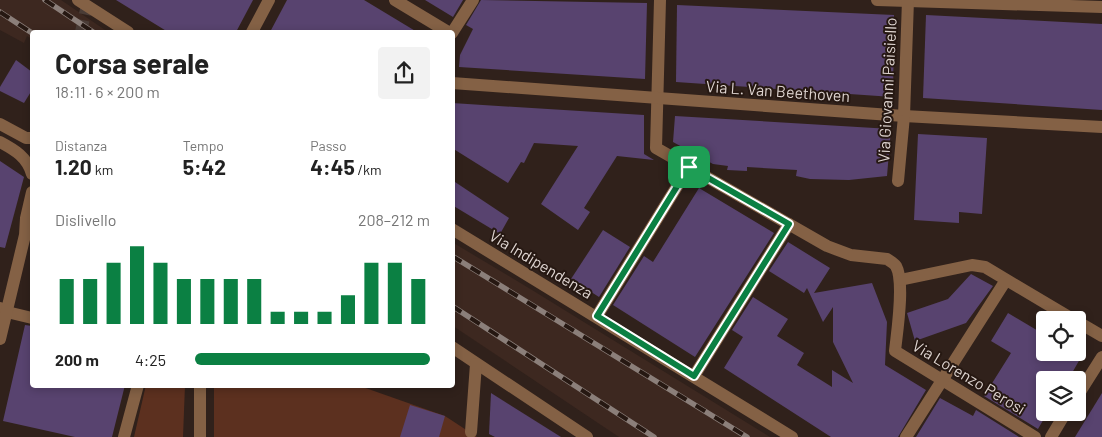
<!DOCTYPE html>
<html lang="it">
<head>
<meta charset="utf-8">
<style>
	:root { --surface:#fff; --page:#f2f2f2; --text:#222; --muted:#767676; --accent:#0b8043 }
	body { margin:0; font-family:Barlow,sans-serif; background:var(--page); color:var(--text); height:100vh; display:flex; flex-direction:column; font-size:19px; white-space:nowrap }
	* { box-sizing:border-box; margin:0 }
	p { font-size:16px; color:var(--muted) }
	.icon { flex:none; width:28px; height:28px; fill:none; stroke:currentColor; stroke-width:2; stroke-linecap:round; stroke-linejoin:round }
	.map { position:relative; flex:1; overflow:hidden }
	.details { position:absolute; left:30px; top:30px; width:425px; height:358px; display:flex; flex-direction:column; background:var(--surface); border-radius:5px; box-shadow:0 2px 8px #0003 }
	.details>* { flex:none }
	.tools { position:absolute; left:1036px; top:311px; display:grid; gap:10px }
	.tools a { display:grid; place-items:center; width:50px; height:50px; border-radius:5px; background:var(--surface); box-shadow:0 2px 8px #0003; font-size:25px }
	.pin { position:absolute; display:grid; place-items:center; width:42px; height:42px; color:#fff; margin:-21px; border-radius:10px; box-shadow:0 2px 8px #0006 }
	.round { display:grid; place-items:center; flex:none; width:52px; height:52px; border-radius:5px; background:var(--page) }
	.summary { display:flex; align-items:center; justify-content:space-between; height:85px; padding:0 25px }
	h1 { font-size:28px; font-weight:700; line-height:38px }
	.figures { display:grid; grid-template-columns:repeat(3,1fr); gap:8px; height:85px; padding:5px 25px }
	.figures div { display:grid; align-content:center }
	.figures b { font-size:21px; font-weight:700 }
	.figures small { font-size:14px; font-weight:400 }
	.figures p { font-size:14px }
	.chart { height:140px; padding:10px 25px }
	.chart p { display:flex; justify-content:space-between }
	.chart svg { width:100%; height:90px; margin-top:5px; stroke:var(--accent); stroke-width:6 }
	ul { padding:0 25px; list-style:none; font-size:16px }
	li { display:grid; grid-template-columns:80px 60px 1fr; align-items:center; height:38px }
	li i { height:12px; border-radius:6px; background:var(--accent) }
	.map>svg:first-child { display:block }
</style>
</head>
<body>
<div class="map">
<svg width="1102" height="437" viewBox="0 0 1102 437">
	<rect width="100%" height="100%" fill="#30211b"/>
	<!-- built -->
	<g fill="#3d2820">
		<path d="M0,0H61L108,32H32V39L27,36L24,43L0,30Z"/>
		<path d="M452,242L532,290L770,437H619L453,326Z"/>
	</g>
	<!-- green -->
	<g fill="#5c301f">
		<path d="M146,385H185L183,437H134Z"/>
		<path d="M214,385H357L445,416L477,437H214Z"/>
	</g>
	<!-- building -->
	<g fill="#58436f">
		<path d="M116,0H253L236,32H168Z"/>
		<path d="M287,0H364L417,32H270Z"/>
		<path d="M425,0H463L453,17Z"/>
		<path d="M481,0L647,3L645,79L459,67L460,55L473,29L466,25Z"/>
		<path d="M677,5L894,15L893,97L676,82Z"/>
		<path d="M926,15L1102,24V110L923,98Z"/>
		<path d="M16,60L32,72V90L24,103L0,91V87Z"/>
		<path d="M452,103L644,115V154L654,160L617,156L584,208L590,212L578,230L541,204L578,146L534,143L524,163L521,162L508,183L452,148Z"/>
		<path d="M675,116L891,129L887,176L849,180L810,179L796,176L797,170L747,167V171L727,170L728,166L713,164L673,142Z"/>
		<path d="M918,134L987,138L982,214L959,212V223L914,220Z"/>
		<path d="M0,161L24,177L5,248L0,247Z"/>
		<path d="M452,180L509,218L500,234L452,205Z"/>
		<path d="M699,188L774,233L695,357L613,305L644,256L653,262Z"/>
		<path d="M603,230L630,247L599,297L571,279Z"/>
		<path d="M788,242L830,268L814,293L872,283L887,322L885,365L926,390L898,437H831L724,368L743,337L732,330L753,297L788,319L777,336L804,353L797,365L832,387V370L853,383L833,342V307L823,322L807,288L804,293L769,271Z"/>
		<path d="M971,274L993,286L966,323L915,341L907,313L948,299Z"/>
		<path d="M1008,313L1045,335V352H1084L1068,380H1045V417L1038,429L984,396L1011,353L991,341Z"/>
		<path d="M25,325L32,326V385H125L112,437H75L3,421Z"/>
		<path d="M491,393L561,437H495L489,434Z"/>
		<path d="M1102,393V437H1075Z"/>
		<path d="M940,398L973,416L976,410L1019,437H916Z"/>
		<path d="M410,405L445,416L439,437H400Z"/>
	</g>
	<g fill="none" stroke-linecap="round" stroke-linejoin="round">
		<!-- minor-tunnel -->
		<path stroke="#4a3c36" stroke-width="12" stroke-dasharray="12 6" stroke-linecap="butt" d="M81,32L88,0"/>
		<!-- minor -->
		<g stroke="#846145" stroke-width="12">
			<path d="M78,0L128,32"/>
			<path d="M395,0L448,32"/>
			<path d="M660,0L656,148L827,246L851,255L887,259C890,261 894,263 896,266C905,282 897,332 895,351L1035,437"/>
			<path d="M877,0L1102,7"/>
			<path d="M252,32L269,0"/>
			<path d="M452,33L473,0"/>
			<path d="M452,83L904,116L1102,127"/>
			<path d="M0,124L26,138H32"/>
			<path d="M0,142C15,150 27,157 32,174"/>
			<path d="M898,181L904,116L908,0"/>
			<path d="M452,229L792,437"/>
			<path d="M900,280L972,265L985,267L1074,320"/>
			<path d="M0,308L7,312L32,318"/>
			<path d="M597,316L689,167"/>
			<path d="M1078,322L1102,336"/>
			<path d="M0,339L25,235L26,218L32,192"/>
			<path d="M452,347L587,437"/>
			<path d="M694,376L789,224"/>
			<path d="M200,385V437"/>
			<path d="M1078,395L1102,357"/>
			<path d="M471,432L476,364"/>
			<path d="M124,437L138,385"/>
			<path d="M906,437L1006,280"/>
			<path d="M1051,437L1066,412"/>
		</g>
		<!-- rail casing -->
		<g stroke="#8b7f7a" stroke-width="5.5">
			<g id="rail">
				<path d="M45,0L93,32"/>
				<path d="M0,12L32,33"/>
				<path d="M452,256L747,437"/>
				<path d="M452,306L654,437"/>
			</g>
		</g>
		<!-- rail -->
		<use href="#rail" stroke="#261812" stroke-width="4" stroke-dasharray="11" stroke-linecap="butt"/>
	</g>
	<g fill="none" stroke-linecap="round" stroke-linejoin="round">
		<!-- route casing -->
		<g stroke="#fff" stroke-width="10">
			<path id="route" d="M689,167L789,224L694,376L597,316Z"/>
		</g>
		<!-- route -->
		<use href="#route" stroke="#0b8043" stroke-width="6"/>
	</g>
	<g text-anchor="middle" stroke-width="4" stroke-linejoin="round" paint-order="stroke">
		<!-- street labels -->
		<g font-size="16" fill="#dfd5d1" stroke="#261812">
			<text transform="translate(887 90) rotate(-87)" y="6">Via Giovanni Paisiello</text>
			<text transform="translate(778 91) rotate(4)" y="6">Via L. Van Beethoven</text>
			<text transform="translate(541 264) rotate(31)" y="6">Via Indipendenza</text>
			<text transform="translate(969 377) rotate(31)" y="6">Via Lorenzo Perosi</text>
		</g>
	</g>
</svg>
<div class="tools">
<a><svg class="icon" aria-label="locate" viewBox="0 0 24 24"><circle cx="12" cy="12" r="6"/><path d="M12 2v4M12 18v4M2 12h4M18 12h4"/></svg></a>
<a><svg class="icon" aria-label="layers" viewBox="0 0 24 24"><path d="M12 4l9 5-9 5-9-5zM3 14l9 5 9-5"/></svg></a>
</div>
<div class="pin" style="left:689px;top:167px;background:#1e9e55"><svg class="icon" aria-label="arrive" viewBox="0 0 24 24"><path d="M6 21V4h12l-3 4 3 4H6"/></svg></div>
<section class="details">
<div class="summary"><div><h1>Corsa serale</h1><p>18:11 · 6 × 200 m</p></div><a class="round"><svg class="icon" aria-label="share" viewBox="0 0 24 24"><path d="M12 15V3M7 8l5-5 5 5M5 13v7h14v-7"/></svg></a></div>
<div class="figures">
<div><p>Distanza</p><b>1.20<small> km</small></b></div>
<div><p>Tempo</p><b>5:42</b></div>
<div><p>Passo</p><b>4:45<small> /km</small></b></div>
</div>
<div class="chart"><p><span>Dislivello</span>208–212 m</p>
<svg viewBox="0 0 160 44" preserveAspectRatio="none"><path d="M5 44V22M15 44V22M25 44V14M35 44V6M45 44V14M55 44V22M65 44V22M75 44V22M85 44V22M95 44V38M105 44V38M115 44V38M125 44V30M135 44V14M145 44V14M155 44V22"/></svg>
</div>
<ul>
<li><b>200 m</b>4:25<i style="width:100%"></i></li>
</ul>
</section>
</div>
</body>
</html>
